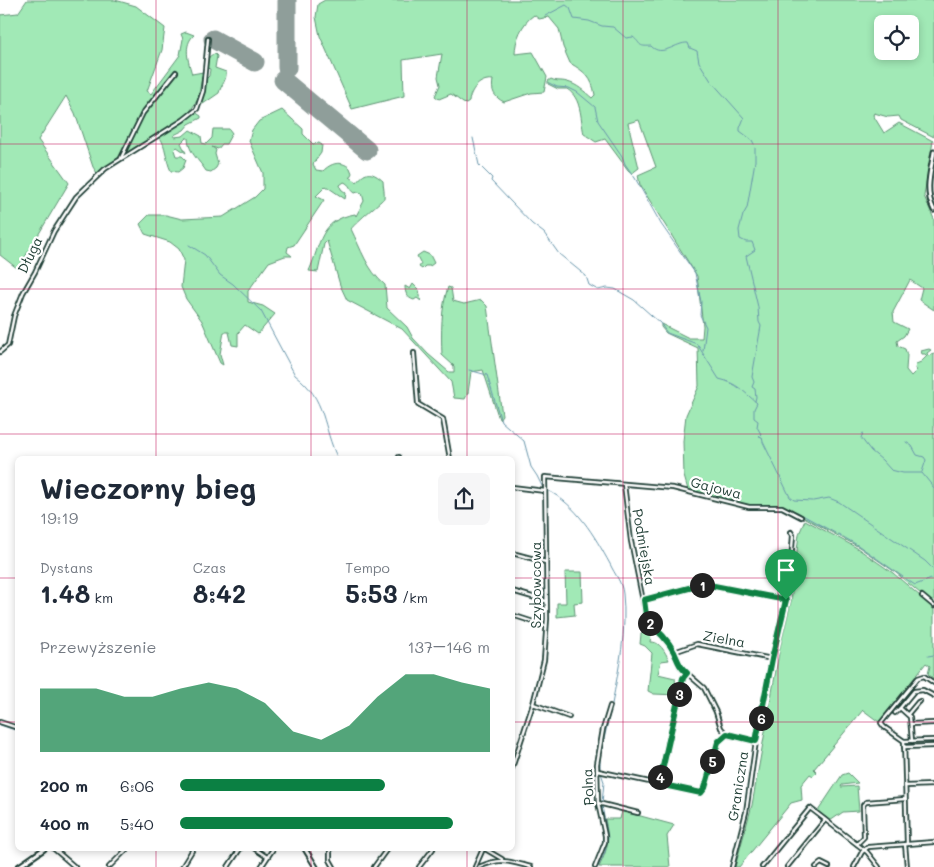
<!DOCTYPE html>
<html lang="pl">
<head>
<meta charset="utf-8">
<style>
	:root { --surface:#fff; --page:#f6f6f7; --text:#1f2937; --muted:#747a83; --accent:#0b8043 }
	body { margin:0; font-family:Mali,sans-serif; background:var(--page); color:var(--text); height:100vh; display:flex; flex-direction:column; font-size:19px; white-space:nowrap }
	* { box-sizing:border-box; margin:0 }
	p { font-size:16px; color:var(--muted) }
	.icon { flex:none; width:28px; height:28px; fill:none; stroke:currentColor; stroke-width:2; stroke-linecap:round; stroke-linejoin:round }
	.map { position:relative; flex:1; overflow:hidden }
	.drawer { position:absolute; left:15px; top:456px; width:500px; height:395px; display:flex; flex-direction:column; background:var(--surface); border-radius:8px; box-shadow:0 2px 8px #0003 }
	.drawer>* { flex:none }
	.tools { position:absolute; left:874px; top:15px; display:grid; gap:10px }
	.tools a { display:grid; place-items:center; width:45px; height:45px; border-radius:8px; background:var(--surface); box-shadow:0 2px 8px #0003; font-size:25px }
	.pin { position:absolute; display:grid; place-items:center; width:42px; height:42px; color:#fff; margin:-51px -21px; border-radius:50% 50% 50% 0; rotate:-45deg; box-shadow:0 0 5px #0007 }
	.pin .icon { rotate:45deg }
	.km { position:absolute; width:25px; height:25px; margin:-12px; border-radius:50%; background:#222; color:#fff; font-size:14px; line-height:25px; text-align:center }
	.round { display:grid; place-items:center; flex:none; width:52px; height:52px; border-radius:8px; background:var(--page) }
	.overview { display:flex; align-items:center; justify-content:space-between; height:85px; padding:0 25px }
	h1 { font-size:28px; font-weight:800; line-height:38px }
	.stats { display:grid; grid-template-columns:repeat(3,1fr); gap:8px; height:85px; padding:5px 25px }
	.stats div { display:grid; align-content:center }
	.stats b { font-size:25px; font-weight:800 }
	.stats small { font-size:14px; font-weight:400 }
	.stats p { font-size:14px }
	.chart { height:140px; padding:10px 25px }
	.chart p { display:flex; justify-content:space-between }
	.chart svg { width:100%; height:90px; margin-top:5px; fill:var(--accent); opacity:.7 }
	ul { padding:0 25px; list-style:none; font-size:16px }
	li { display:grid; grid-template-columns:80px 60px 1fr; align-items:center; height:38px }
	li i { height:12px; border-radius:6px; background:var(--accent) }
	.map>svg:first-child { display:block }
</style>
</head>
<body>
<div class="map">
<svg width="934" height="867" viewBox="0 0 934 867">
	<rect width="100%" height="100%" fill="#fff"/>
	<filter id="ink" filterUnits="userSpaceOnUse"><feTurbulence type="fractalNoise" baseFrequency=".02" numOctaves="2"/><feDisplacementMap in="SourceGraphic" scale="10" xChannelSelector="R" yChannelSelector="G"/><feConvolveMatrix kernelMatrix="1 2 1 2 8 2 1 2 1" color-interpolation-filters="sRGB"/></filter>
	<g filter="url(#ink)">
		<!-- green -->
		<g fill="#a1e9b6" stroke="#609375" fill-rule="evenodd">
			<path d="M27,0H115L136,6L165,28L162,50L147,91L151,94L180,55L183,39L181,34L186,32L194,35C183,45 188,61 192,74L203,72L198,99L191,110L181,120L119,157L97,173L93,167L75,113L66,96L38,140L69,183L18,269L0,255V15L18,13Z"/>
			<path d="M325,0H934V137L901,120L899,116L888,117L874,113L873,115L884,133L899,123L933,141L924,196L934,219V310L919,300L922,288L910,280L893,312L894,322L908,329L904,336L897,341L898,346L905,349L907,355L906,370L911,376L917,370L915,369L916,364L921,362L927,356L925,354H922L921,351L929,349L931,350L927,353L928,356L934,354V605L895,572L859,547L788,509L776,506L745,505L720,499L721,496L719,497L688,490L684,476L683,441L686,415L699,386L698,348L666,333L661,327V324L689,338H702L703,326L697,276L640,185L638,175L656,167L639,120L628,123L639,168L631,174L605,139L596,142L584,134C580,117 582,99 567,89H558L548,84V81L551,79C557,82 561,80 567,82C577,84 585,92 592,98L595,95C592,77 585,72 570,63L563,47L559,29L549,17L539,19L534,15C522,23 515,40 515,54L533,52L547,77L544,92L531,93L504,102C494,97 491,91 493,80C480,78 470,90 469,102L466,104L463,103L451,94L439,99L435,96L440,85L438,77L442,54L403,60L404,96L352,109L320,36L316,17L318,4ZM882,24H910V51H882Z"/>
			<path d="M215,54L217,56L215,68L226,72C227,80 221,85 219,93L203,104H201L206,79L209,76L210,69L207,68C208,61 207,55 215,54Z"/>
			<path d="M282,110L303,129V134L313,144L319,143L322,145L321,153L313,164L316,170L323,171C331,163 341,160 350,168L352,173L350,177L357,182C366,170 373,172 383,181C383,186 385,193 384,198C383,200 357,221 351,229C361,249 367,270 385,285L387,308L407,327L413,338L428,354L449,372H454V366L442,355C441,333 441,308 448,287L451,288L453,301L464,304L481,300L487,306L502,415L499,419L483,370L471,372L468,393L465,399L454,398L451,382L402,329L347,300L340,285L327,241L324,244L318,272L309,271C321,244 319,220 355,214L356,216L364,201L362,193L358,192L355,193C350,190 350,184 344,182L340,185L341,189L346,193L345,199L326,186L316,196L324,200L294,245L288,247L287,252L292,256H285L269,262L248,291V302L263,306L275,314L258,334L245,325L238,333V346L232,345L229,332H224L220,354L223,365L220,363L202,321L186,299L181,287L184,260L179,249L170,242L145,234L140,224L149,215H166L182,219L223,217L255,197L263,189V173L249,141L252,130L259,121Z"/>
			<path d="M195,112L201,116V118L189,124L184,130L174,135V137L183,136L190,130L201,136L202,143L206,144L212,138L213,129H229L232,133L226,144H222L218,149L212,147L216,150L215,154L218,164L216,168L211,172L206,171C199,160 188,152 188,138H186L181,143L186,153L177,147L174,150L176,156H182L186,160L183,168L178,172L171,171C165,159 167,147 159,136Z"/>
			<path d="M423,252L430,255L434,263L430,266H425L422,269L419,267L421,264L417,256Z"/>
			<path d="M413,284L419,290L421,301L417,298L414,300C407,298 405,293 405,286L410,289Z"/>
			<path d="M805,520L857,548L893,573L934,608V679L928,674L930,666L926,663L879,722L863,710L814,769L817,772L813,776L810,774L801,785L802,800L791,803L739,867H735L752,805L780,647L791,601L799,534Z"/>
			<path d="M565,572H582L583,602L574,603L575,615L557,617V603H566Z"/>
			<path d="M649,631L651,636L650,642C660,641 665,652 669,660L661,661L658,674L675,678L677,695L654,694L648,691L652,653L645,646L640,644L641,634Z"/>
			<path d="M848,773L858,783L842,785L841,787L857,786L859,811L843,812L830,821L818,811L842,775Z"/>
			<path d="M622,811L674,825L667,836L670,867H599C609,846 609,841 605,819H620Z"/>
		</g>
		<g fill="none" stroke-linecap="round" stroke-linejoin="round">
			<!-- stream -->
			<g stroke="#6996ab" stroke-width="1">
				<path d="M545,16L566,5L570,8L574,19L589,21L602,26L613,27L626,38L633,37C642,44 637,47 651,46C662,58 676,42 688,43L690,48L697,51L699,62L711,81L744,118L740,128V131L752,140L754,144"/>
				<path d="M549,83L557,87L569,88L577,92L595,107L598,121L622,156L625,164L635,178L661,224L695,273L701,302L700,315L706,327L703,351"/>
				<path d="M473,138L479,165L492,178L491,181L532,224L544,233L559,254L586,276L589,285L598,290L607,288L615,289L634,300L660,323L667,333L697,344L719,379C737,383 744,392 757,403L754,409V418L758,421L757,427L761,434L759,436L762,437L763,442L790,497L794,500L812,501"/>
				<path d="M189,245L205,255L220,275L233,284L261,311L295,375C327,399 322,427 338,459"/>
				<path d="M469,370L487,375L501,421L524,441L531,467L537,476L543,488"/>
				<path d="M755,401L756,397L755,389L752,387L754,382L752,377L761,326L759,322L758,307L746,256L755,250L752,242H746L740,239L739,230L743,215L747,208L755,161V148"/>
				<path d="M863,433L861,438L871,451L882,460L891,470L903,473H922L934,488"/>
				<path d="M906,442L912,446L917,455L924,457L926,460L922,472"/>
				<path d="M547,490C577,505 594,535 610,564C615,575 622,582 623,594C627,631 619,668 612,704"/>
				<path d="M720,498L742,504"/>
				<path d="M813,501L829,498L839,502L925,561L934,570"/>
				<path d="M745,504L754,506"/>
				<path d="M775,505H782L794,511"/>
				<path d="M761,506L774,505"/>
				<path d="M797,512L835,533"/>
				<path d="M838,534L859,546L903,577"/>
				<path d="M906,579L915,585L934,578"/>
				<path d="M928,656L934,655"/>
				<path d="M0,725L18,731"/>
				<path d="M600,769V757L611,708"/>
				<path d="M601,773L604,782L602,803"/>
				<path d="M598,867L605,852L608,838L602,806"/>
			</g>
			<!-- runway -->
			<g stroke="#8f9e9a" stroke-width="19">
				<path d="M287,0V68"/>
				<path d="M213,39L255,62"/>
				<path d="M283,80L367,150"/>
			</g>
			<!-- minor casing -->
			<g stroke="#1f3d34" stroke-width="6">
				<g id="minor">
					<path d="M121,158L143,113L176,72"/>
					<path d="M0,352L8,345L14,316L23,293L35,272L54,231L76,197L105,169L183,120L197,109L203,91L208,39"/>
					<path d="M414,353L418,404L443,419L450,459"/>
					<path d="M399,457V459"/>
					<path d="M624,484L631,541L647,621L662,635L674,652L681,668L704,688L716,712L721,728L728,735L756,741"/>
					<path d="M512,487L545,491"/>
					<path d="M512,553L546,562"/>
					<path d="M512,591L546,601"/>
					<path d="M922,596L934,606"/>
					<path d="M644,600L704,584L786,600"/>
					<path d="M512,615L546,626"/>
					<path d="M674,652L697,644L772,659"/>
					<path d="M934,683L924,676L918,678L881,723L884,727L904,741L934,740"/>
					<path d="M533,704L569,717"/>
					<path d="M895,713L900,708"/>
					<path d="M908,714L918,702L920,701"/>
					<path d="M0,722L18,728"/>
					<path d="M911,724L934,723"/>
					<path d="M904,741L907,844"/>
					<path d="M912,741L910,717L900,708L914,691L923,690L934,696"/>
					<path d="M904,747L934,746"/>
					<path d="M512,768L533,704L544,660L547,619L545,477L673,488L749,507H782L801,517"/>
					<path d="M598,771L701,793L705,788L718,742L727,734"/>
					<path d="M659,784L683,678L687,673"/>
					<path d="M905,786L934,785"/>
					<path d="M598,803L638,813"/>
					<path d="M857,844L864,837L863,805L866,802L905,799"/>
					<path d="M905,844L907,867"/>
					<path d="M54,849L75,867"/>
					<path d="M255,849L267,857"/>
					<path d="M330,849V860L334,867"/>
					<path d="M485,849L502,859"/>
					<path d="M109,867L127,849"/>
					<path d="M182,867L193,849"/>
					<path d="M228,867L240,849"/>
					<path d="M261,867L273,849"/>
					<path d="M374,867L387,849"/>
					<path d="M419,867L433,849"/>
					<path d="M475,867L483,849"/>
					<path d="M479,867C501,857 508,861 531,867"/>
					<path d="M595,867L605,842V836L598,803L597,764L603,729L610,706"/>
					<path d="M732,867L746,812L756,741L774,650L786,600L790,575L793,535L791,532"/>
					<path d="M762,867L810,808L867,852L879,867"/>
					<path d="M787,867L825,820"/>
					<path d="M816,867L821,863L829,867"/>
					<path d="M854,867L862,852L868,847L934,842"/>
				</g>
			</g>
			<!-- tertiary casing -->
			<g stroke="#1f3d34" stroke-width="7">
				<g id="tertiary">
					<path d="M305,849L316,867"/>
					<path d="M18,867L44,849"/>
				</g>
			</g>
			<!-- secondary casing -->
			<g stroke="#1f3d34" stroke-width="7">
				<path id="secondary" d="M934,152C931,171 924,191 934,210"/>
			</g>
			<!-- minor -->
			<use href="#minor" stroke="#fff" stroke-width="2.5"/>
			<!-- tertiary -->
			<use href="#tertiary" stroke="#fff" stroke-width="3"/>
			<!-- secondary -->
			<use href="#secondary" stroke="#fff" stroke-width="3"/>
		</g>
	</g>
	<g fill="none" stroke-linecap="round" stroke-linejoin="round" filter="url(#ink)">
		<!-- route casing -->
		<g stroke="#fff" stroke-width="10">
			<path id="route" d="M704,584L786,600L772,659L756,741L727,734L718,742L705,788L701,793L659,784L683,678L687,673C679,666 678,661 674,652C668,640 658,630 647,622L644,600Z"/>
		</g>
		<!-- route -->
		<use href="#route" stroke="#0b8043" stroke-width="6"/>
	</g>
	<!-- grid -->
	<path fill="none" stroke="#c2185b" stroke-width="1" stroke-opacity="0.55" d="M156,0V459M311,0V459M467,0V459M623,0V867M778,0V867M0,144H934M0,289H934M0,434H934M0,578H18M512,578H934M0,722H18M512,722H934M156,849V867M311,849V867M467,849V867"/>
	<g text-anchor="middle" stroke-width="4.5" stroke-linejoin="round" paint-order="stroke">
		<!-- street labels -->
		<g font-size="14" fill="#1f3d34" stroke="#fff">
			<text transform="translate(30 255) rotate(-64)" y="5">Długa</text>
			<text transform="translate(716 488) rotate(14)" y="5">Gajowa</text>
			<text transform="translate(644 547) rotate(80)" y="5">Podmiejska</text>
			<text transform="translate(536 585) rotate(-90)" y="5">Szybowcowa</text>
			<text transform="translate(724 639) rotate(10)" y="5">Zielna</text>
			<text transform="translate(738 786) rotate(-81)" y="5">Graniczna</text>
			<text transform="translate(588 787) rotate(-93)" y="5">Polna</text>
		</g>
	</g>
</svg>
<div class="tools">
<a><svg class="icon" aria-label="locate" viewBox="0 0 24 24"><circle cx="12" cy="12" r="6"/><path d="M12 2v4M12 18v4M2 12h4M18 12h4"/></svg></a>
</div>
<div class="pin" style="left:786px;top:600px;background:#1e9e55"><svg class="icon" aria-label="arrive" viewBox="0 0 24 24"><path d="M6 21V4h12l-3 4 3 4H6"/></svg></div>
<b class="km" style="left:702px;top:585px">1</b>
<b class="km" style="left:650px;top:623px">2</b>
<b class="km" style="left:679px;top:694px">3</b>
<b class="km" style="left:660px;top:777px">4</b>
<b class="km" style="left:712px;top:761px">5</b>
<b class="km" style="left:761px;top:718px">6</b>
<section class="drawer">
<div class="overview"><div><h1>Wieczorny bieg</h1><p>19:19</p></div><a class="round"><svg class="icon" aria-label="share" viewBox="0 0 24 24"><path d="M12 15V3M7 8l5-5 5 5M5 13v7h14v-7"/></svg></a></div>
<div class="stats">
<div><p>Dystans</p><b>1.48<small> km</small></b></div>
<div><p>Czas</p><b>8:42</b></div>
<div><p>Tempo</p><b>5:53<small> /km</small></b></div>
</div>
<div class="chart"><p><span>Przewyższenie</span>137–146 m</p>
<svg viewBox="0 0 160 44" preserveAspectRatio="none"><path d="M0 44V13L10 13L20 13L30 17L40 17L50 13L60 10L70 13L80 20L90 34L100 38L110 31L120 17L130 6L140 6L150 10L160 13V44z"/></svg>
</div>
<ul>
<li><b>200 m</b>6:06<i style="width:66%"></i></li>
<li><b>400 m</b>5:40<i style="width:88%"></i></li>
</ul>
</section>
</div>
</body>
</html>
